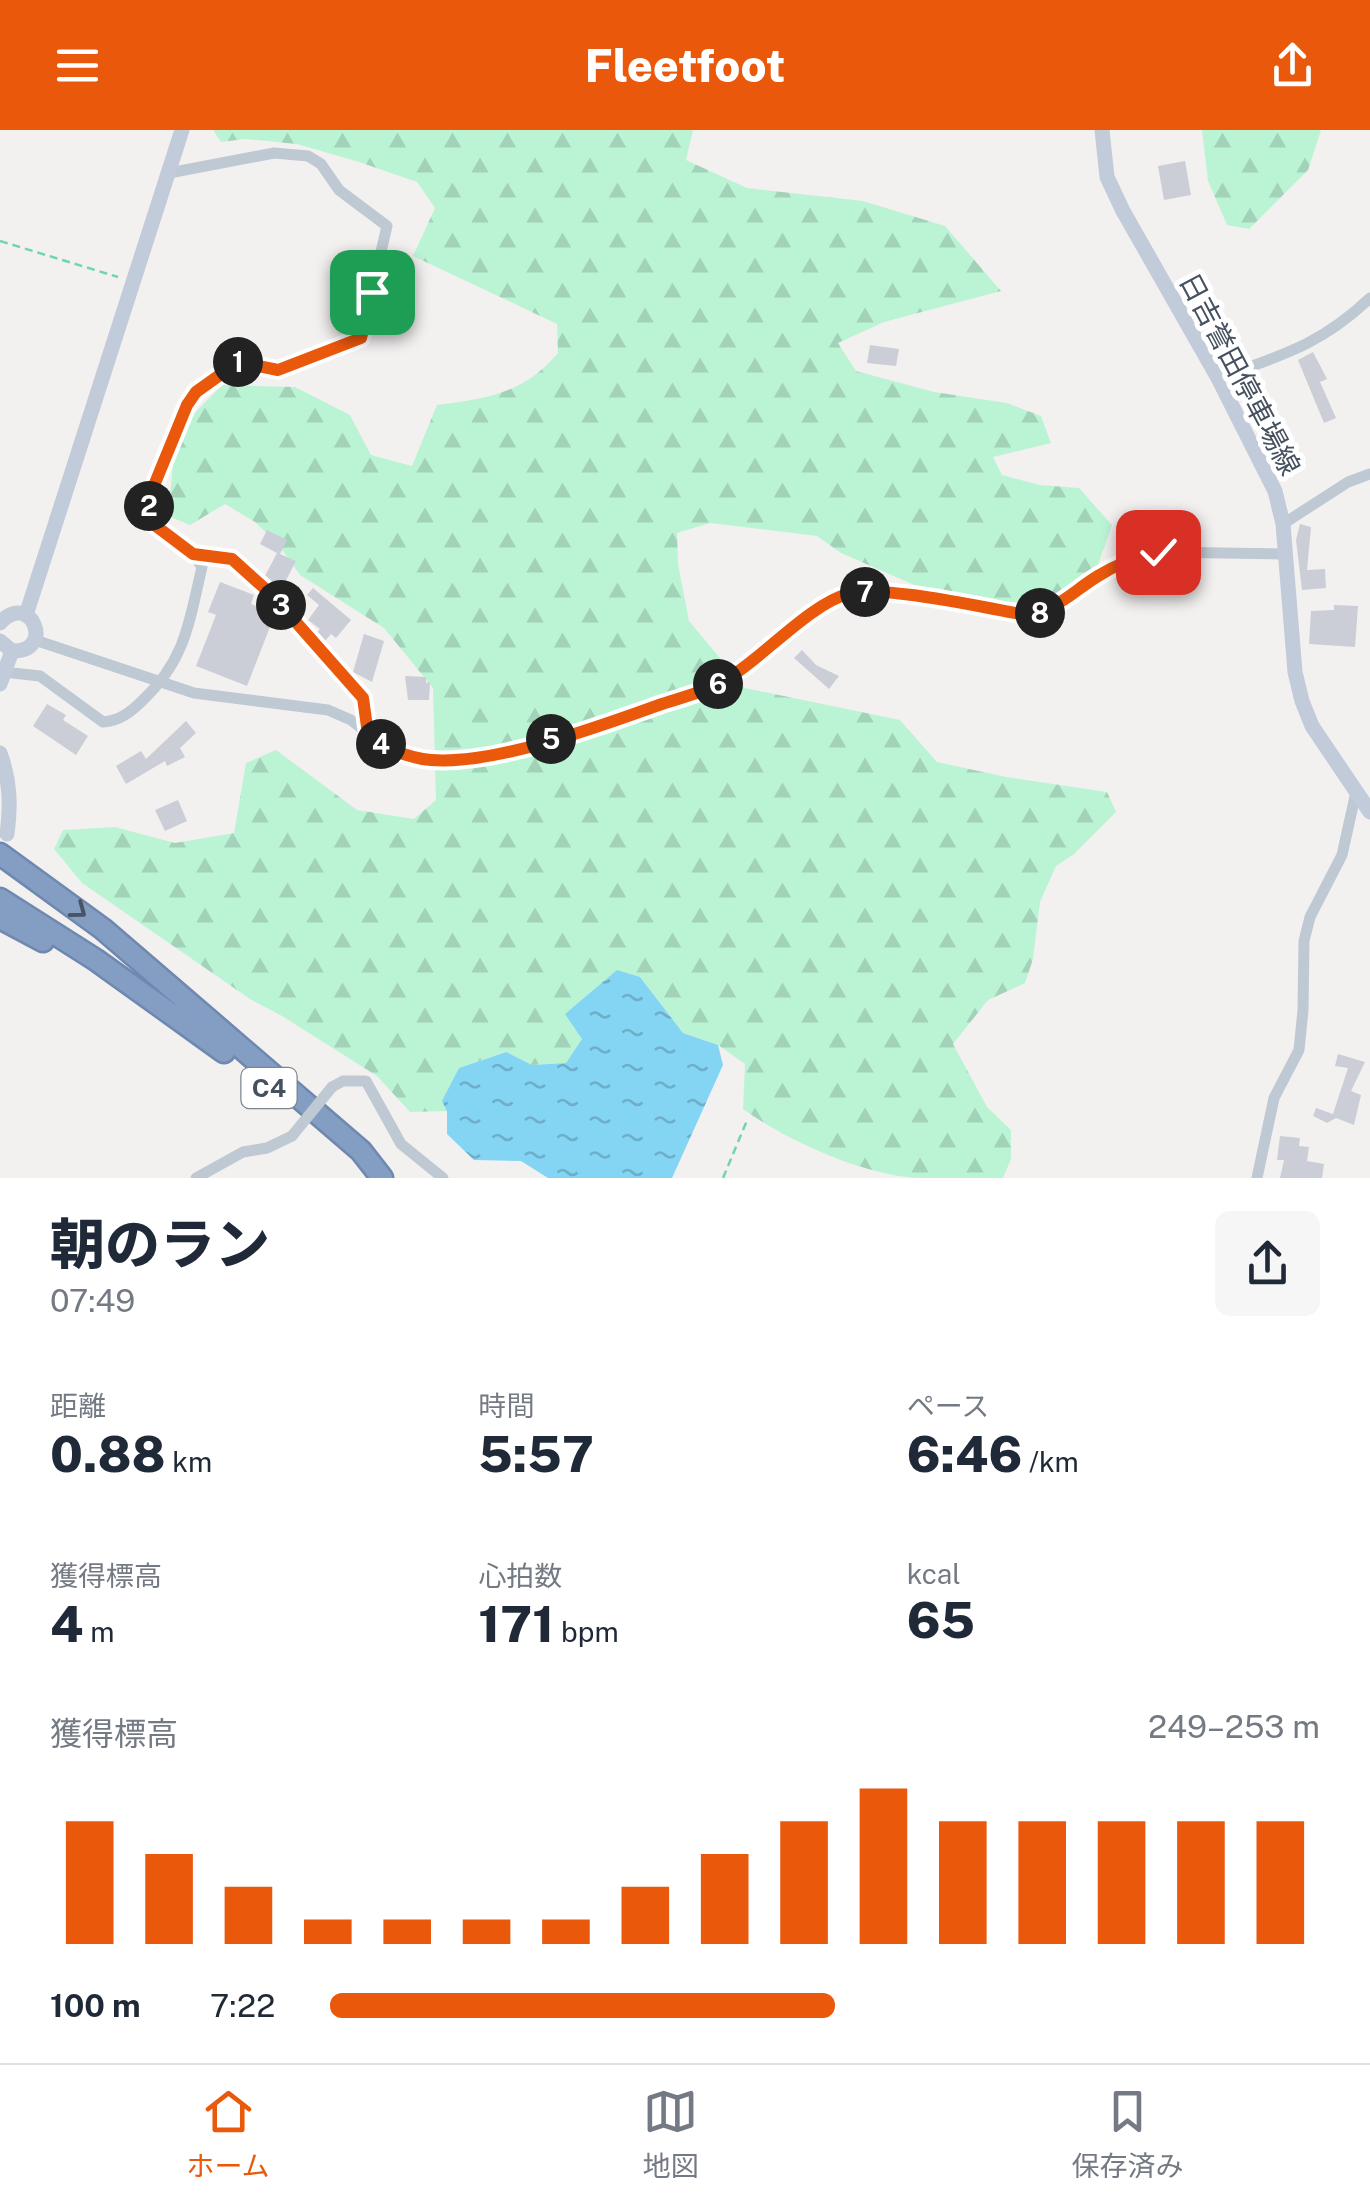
<!DOCTYPE html>
<html lang="ja">
<head>
<meta charset="utf-8">
<style>
	:root { --surface:#fff; --page:#f6f6f7; --text:#1f2937; --muted:#747a83; --line:#e0e1e3; --accent:#ea580c }
	body { margin:0; font-family:"Public Sans","Noto Sans JP",sans-serif; background:var(--page); color:var(--text); height:100vh; display:flex; flex-direction:column; font-size:38px; white-space:nowrap }
	* { box-sizing:border-box; margin:0 }
	p { font-size:32px; color:var(--muted) }
	.icon { flex:none; width:55px; height:55px; fill:none; stroke:currentColor; stroke-width:2; stroke-linecap:round; stroke-linejoin:round }
	.map { position:relative; height:1048px; overflow:hidden }
	.drawer { display:flex; flex-direction:column; background:var(--surface); flex:1 }
	.drawer>* { flex:none }
	.pin { position:absolute; display:grid; place-items:center; width:85px; height:85px; color:#fff; margin:-42px; border-radius:20px; box-shadow:0 5px 15px #0006 }
	.km { position:absolute; width:50px; height:50px; margin:-25px; border-radius:50%; background:#222; color:#fff; font-size:28px; line-height:50px; text-align:center }
	.round { display:grid; place-items:center; flex:none; width:105px; height:105px; border-radius:15px; background:var(--page) }
	.headline { display:flex; align-items:center; justify-content:space-between; height:170px; padding:0 50px }
	h1 { font-size:55px; font-weight:800; line-height:75px }
	.stats { display:grid; grid-template-columns:repeat(3,1fr); gap:15px; height:170px; padding:10px 50px }
	.stats div { display:grid; align-content:center }
	.stats b { font-size:50px; font-weight:800 }
	.stats small { font-size:28px; font-weight:400 }
	.stats p { font-size:28px }
	.chart { height:280px; padding:20px 50px }
	.chart p { display:flex; justify-content:space-between }
	.chart svg { width:100%; height:180px; margin-top:10px; stroke:var(--accent); stroke-width:6 }
	ul { padding:0 50px; list-style:none; font-size:32px }
	li { display:grid; grid-template-columns:160px 120px 1fr; align-items:center; height:75px }
	li i { height:25px; border-radius:12px; background:var(--accent) }
	header { display:flex; justify-content:space-between; align-items:center; height:130px; padding:0 50px; background:var(--accent); color:#fff; font-size:45px; font-weight:800 }
	.menu { display:flex; justify-content:space-around; align-items:center; height:140px; border-top:2px solid var(--line); background:var(--surface); font-size:28px; color:var(--muted) }
	.menu a { display:grid; justify-items:center; gap:5px }
	.menu .on { color:var(--accent) }
	.map>svg:first-child { display:block }
</style>
</head>
<body>
<header><svg class="icon" aria-label="menu" viewBox="0 0 24 24"><path d="M4 6h16M4 12h16M4 18h16"/></svg>Fleetfoot<svg class="icon" aria-label="share" viewBox="0 0 24 24"><path d="M12 15V3M7 8l5-5 5 5M5 13v7h14v-7"/></svg></header>
<div class="map">
<svg width="1370" height="1048" viewBox="0 0 1370 1048">
	<defs>
		<pattern id="forest-firs" width="22" height="20" patternUnits="userSpaceOnUse" patternTransform="scale(2.5)"><rect width="22" height="20" fill="#bbf4d5"/><path d="M5 1l3.5 6h-7zM16 11l3.5 6h-7z" fill="#a2d3b9"/></pattern>
		<pattern id="water-ripples" width="26" height="14" patternUnits="userSpaceOnUse" patternTransform="scale(2.5)"><rect width="26" height="14" fill="#84d4f4"/><path d="M2 4q2-2 4 0t4 0M15 11q2-2 4 0t4 0" fill="none" stroke="#6eaec9"/></pattern>
	</defs>
	<rect width="100%" height="100%" fill="#f3f0f0"/>
	<!-- forest -->
	<g fill="url(#forest-firs)">
		<path d="M213,0H693L686,30L747,58L863,71L945,96L1001,161L884,192L838,213L856,241L934,262L1007,273L1041,286L1051,313L993,327L1002,345L1040,355L1079,358L1112,395L1093,449L1040,471L958,474L841,423L817,406L710,393L677,403L678,434L689,491L745,558L900,590L937,632L1006,647L1107,662L1116,682L1074,724L1056,736L1040,772L1033,829L1025,853L988,870L953,914L987,977L1011,1000V1029L1003,1048C974,1048 945,1048 916,1048C860,1044 788,1011 743,979L745,934L718,915L683,903L640,847L582,909L566,933L532,935L505,922L459,938L447,981L410,982L377,946L282,886L250,869L82,753L54,719L63,700L115,697L175,713L234,703L246,633L276,620L357,680L414,689L436,670L433,558L384,498L300,445L278,414L255,392L225,374L190,395L168,386L176,302L222,255L295,257L350,285L371,325L412,336L437,275C488,268 523,264 558,223L557,194L413,126L435,78L417,52L359,32L297,14L245,9L221,12Z"/>
		<path d="M1202,0H1321L1308,40L1249,99L1227,95L1208,51Z"/>
	</g>
	<!-- water -->
	<path fill="url(#water-ripples)" d="M617,840L640,847L683,903L718,915L723,935L672,1048H548L521,1031L474,1030L447,1004V981L442,971L459,938L506,922L532,935L566,933L582,909L565,884Z"/>
	<!-- building -->
	<g fill="#cbced6">
		<path d="M1185,31L1191,65L1164,70L1158,36Z"/>
		<path d="M870,215L899,219L896,236L867,233Z"/>
		<path d="M1313,222L1327,249L1320,252L1336,288L1324,293L1298,230Z"/>
		<path d="M1300,394L1311,397L1307,440L1325,439L1326,458L1302,460L1296,410Z"/>
		<path d="M267,400L287,410L280,424L296,431L281,460L265,446L277,423L260,414Z"/>
		<path d="M220,452L254,465L251,474L275,484L247,556L196,536L216,485L208,482Z"/>
		<path d="M313,458L351,490L336,508L331,504L325,511L317,502L320,499L308,490L319,475L307,465Z"/>
		<path d="M1334,475L1358,476L1355,517L1309,514L1311,481L1334,480Z"/>
		<path d="M364,504L384,511L372,552L353,542Z"/>
		<path d="M802,520L816,535L839,546L829,559L794,528Z"/>
		<path d="M405,546L426,547V553L430,552L429,570H408Z"/>
		<path d="M47,574L66,585L63,590L88,606L76,625L33,596Z"/>
		<path d="M186,591L196,603L180,618L185,627L167,636L165,631L126,654L116,636L141,621L146,629Z"/>
		<path d="M178,670L187,691L165,701L155,680Z"/>
		<path d="M1338,924L1365,932L1351,961L1361,965L1354,995L1336,988L1327,993L1313,986L1316,978L1333,984L1348,938L1335,936Z"/>
		<path d="M1280,1006L1300,1008L1299,1016L1309,1017L1307,1031L1324,1034L1322,1048H1280L1284,1030H1277Z"/>
	</g>
	<g fill="none" stroke-linecap="round" stroke-linejoin="round">
		<!-- highway casing -->
		<g stroke="#6e88af" stroke-width="25">
			<g id="highway">
				<path d="M0,724L103,799L361,1021L382,1048"/>
				<path d="M0,769L96,830L224,922"/>
				<path d="M0,788L43,811"/>
			</g>
		</g>
		<!-- path -->
		<g stroke="#6fd5ab" stroke-width="2.5" stroke-dasharray="8 5" stroke-linecap="butt">
			<path d="M0,111L118,147"/>
			<path d="M723,1048L748,988"/>
		</g>
		<!-- street -->
		<g stroke="#bfc9d3" stroke-width="11">
			<path d="M1218,248C1280,226 1321,215 1370,168"/>
			<path d="M1283,394L1348,352L1370,344"/>
			<path d="M193,424L232,429L272,465L363,568L368,603"/>
			<path d="M35,510L194,563L328,580L351,590L385,617L405,625L459,630L487,626L598,597L711,557L774,516L816,480L847,464L880,462L1036,484L1061,475L1093,449L1136,427L1158,422L1286,424"/>
			<path d="M3,542L40,546L103,592C120,591 132,581 143,570C186,529 189,492 202,437L193,424L152,393C147,361 176,283 199,260C210,249 224,240 238,232L278,240L361,208L387,96L339,60L321,34L308,26L274,23L169,43"/>
			<path d="M332,957L343,951H366L401,1014L443,1048"/>
			<path d="M196,1048L243,1022L267,1018L292,1006"/>
			<path d="M1257,1048L1274,968L1299,920L1303,880L1304,811L1310,787L1342,725L1356,662"/>
		</g>
		<!-- secondary -->
		<g stroke="#c1cbda" stroke-width="15">
			<path d="M1102,0L1107,47L1123,81L1218,248L1275,361L1283,394L1295,542L1302,571L1312,596L1370,682"/>
			<path d="M26,485L182,0"/>
			<path d="M0,493C30,459 57,522 12,521L0,511"/>
			<path d="M0,554L12,521"/>
			<path d="M0,623C10,650 11,675 7,704"/>
		</g>
		<!-- highway -->
		<use href="#highway" stroke="#839dc3" stroke-width="20"/>
		<!-- street-bridge -->
		<path stroke="#bfc9d3" stroke-width="11" d="M292,1006L332,957"/>
	</g>
	<!-- one-way arrows -->
	<defs><path id="oneway-chevron" d="M-2-3.5L2.5 0L-2 3.5" fill="none" stroke-width="1.6" stroke-linecap="round" stroke-linejoin="round" transform="scale(2.5)"/></defs>
	<use stroke="#495564" href="#oneway-chevron" transform="translate(79 781) rotate(37)"/>
	<g fill="none" stroke-linecap="round" stroke-linejoin="round">
		<!-- route casing -->
		<g stroke="#fff" stroke-width="20">
			<path id="route" d="M372,162L361,208L278,240L238,232L196,262L187,275L153,358L149,375L152,393L193,424L232,429L272,465L363,568L368,604C387,619 406,628 431,630C494,635 598,597 659,575C683,567 709,561 730,547C764,526 812,473 848,464C885,455 980,477 1021,484C1056,483 1070,463 1098,446C1117,434 1136,427 1158,422"/>
		</g>
		<!-- route -->
		<use href="#route" stroke="#ea580c" stroke-width="12"/>
	</g>
	<g text-anchor="middle" stroke-width="10" stroke-linejoin="round" paint-order="stroke">
		<!-- shield labels -->
		<rect fill="#fff" stroke="#7e858f" stroke-width="2.5" x="241.5" y="938" width="55" height="40" rx="8"/>
		<g font-size="25" font-weight="bold" fill="#46515f">
			<text x="269" y="967">C4</text>
		</g>
		<!-- street labels -->
		<g font-size="28" fill="#46515f" stroke="#fff">
			<text transform="translate(1240 244) rotate(62)" y="10">日吉誉田停車場線</text>
		</g>
	</g>
</svg>
<div class="pin" style="left:372px;top:162px;background:#1e9e55"><svg class="icon" aria-label="arrive" viewBox="0 0 24 24"><path d="M6 21V4h12l-3 4 3 4H6"/></svg></div>
<div class="pin" style="left:1158px;top:422px;background:#d93025"><svg class="icon" aria-label="check" viewBox="0 0 24 24"><path d="M5 12l5 5 9-10"/></svg></div>
<b class="km" style="left:238px;top:232px">1</b>
<b class="km" style="left:149px;top:376px">2</b>
<b class="km" style="left:281px;top:475px">3</b>
<b class="km" style="left:381px;top:614px">4</b>
<b class="km" style="left:551px;top:609px">5</b>
<b class="km" style="left:718px;top:554px">6</b>
<b class="km" style="left:865px;top:462px">7</b>
<b class="km" style="left:1040px;top:483px">8</b>
</div>
<section class="drawer">
<div class="headline"><div><h1>朝のラン</h1><p>07:49</p></div><a class="round"><svg class="icon" aria-label="share" viewBox="0 0 24 24"><path d="M12 15V3M7 8l5-5 5 5M5 13v7h14v-7"/></svg></a></div>
<div class="stats">
<div><p>距離</p><b>0.88<small> km</small></b></div>
<div><p>時間</p><b>5:57</b></div>
<div><p>ペース</p><b>6:46<small> /km</small></b></div>
</div>
<div class="stats">
<div><p>獲得標高</p><b>4<small> m</small></b></div>
<div><p>心拍数</p><b>171<small> bpm</small></b></div>
<div><p>kcal</p><b>65</b></div>
</div>
<div class="chart"><p><span>獲得標高</span>249–253 m</p>
<svg viewBox="0 0 160 44" preserveAspectRatio="none"><path d="M5 44V14M15 44V22M25 44V30M35 44V38M45 44V38M55 44V38M65 44V38M75 44V30M85 44V22M95 44V14M105 44V6M115 44V14M125 44V14M135 44V14M145 44V14M155 44V14"/></svg>
</div>
<ul>
<li><b>100 m</b>7:22<i style="width:51%"></i></li>
</ul>
</section>
<nav class="menu">
<a class="on"><svg class="icon" aria-label="home" viewBox="0 0 24 24"><path d="M3 11l9-7 9 7M6 9v11h12V9"/></svg>ホーム</a>
<a><svg class="icon" aria-label="map" viewBox="0 0 24 24"><path d="M3 6l6-2 6 2 6-2v14l-6 2-6-2-6 2zM9 4v14M15 6v14"/></svg>地図</a>
<a><svg class="icon" aria-label="saved" viewBox="0 0 24 24"><path d="M7 4h10v16l-5-4-5 4z"/></svg>保存済み</a>
</nav>
</body>
</html>
